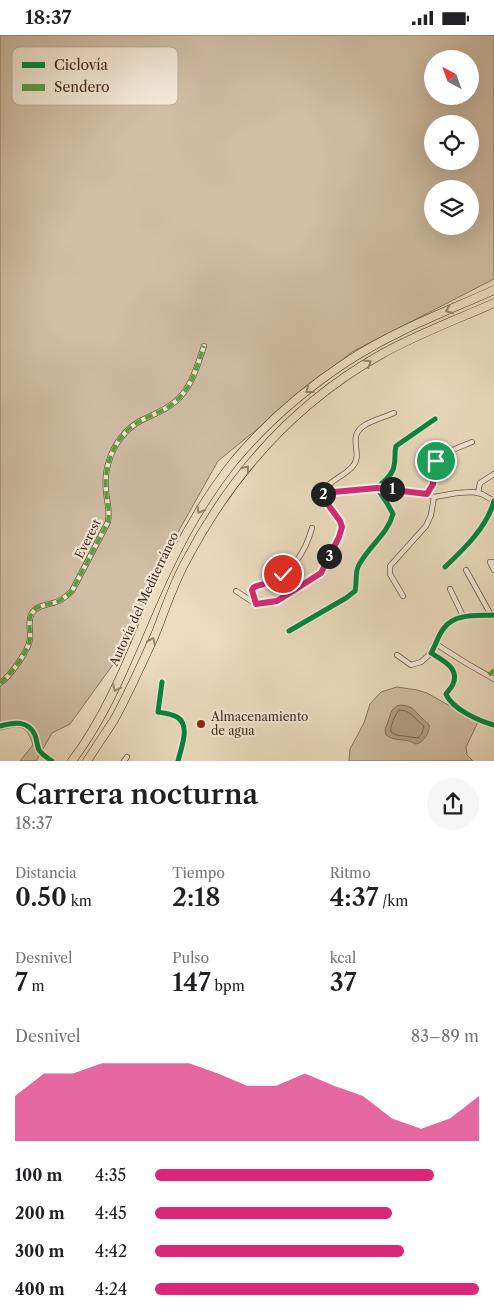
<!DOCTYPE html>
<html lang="es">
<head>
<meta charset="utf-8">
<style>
	:root { --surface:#fff; --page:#f6f6f6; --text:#202124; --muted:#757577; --accent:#db2777 }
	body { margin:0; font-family:"Libre Caslon Text",serif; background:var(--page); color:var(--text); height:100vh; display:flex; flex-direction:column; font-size:19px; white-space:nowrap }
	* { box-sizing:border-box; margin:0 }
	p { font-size:16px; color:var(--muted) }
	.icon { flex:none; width:28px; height:28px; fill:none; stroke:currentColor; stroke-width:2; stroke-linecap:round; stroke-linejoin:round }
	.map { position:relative; height:726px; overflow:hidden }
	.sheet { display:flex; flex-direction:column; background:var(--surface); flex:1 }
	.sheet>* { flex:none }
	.needle { width:32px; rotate:319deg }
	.tools { position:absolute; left:424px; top:15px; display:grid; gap:10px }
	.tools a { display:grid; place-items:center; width:55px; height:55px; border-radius:50%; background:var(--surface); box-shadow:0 5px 20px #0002; font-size:25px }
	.pin { position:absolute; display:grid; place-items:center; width:42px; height:42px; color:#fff; margin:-21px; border:2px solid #fff; border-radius:50%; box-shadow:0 1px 5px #0007 }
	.km { position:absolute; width:25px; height:25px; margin:-12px; border-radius:50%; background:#222; color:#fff; font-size:14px; line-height:25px; text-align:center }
	.round { display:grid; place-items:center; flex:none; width:52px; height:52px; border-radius:26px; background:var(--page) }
	.summary { display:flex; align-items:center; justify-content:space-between; height:85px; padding:0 15px }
	h1 { font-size:28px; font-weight:600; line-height:38px }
	.stats { display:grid; grid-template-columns:repeat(3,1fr); gap:8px; height:85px; padding:5px 15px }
	.stats div { display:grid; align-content:center }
	.stats b { font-size:25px; font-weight:600 }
	.stats small { font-size:14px; font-weight:400 }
	.stats p { font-size:14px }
	.chart { height:140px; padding:10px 15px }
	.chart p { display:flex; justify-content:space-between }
	.chart svg { width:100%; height:90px; margin-top:5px; fill:var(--accent); opacity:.7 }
	ul { padding:0 15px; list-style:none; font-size:16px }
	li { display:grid; grid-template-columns:80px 60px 1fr; align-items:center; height:38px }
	li i { height:12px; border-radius:6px; background:var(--accent) }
	.status { display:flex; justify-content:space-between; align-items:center; height:35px; padding:0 25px; background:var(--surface); direction:ltr }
	.status svg { height:14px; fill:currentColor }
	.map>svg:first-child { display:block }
</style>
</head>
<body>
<div class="status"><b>18:37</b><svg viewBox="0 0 49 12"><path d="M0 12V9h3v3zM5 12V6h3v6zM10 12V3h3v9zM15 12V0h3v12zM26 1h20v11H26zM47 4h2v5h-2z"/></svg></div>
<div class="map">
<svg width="494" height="726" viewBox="0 0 494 726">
	<rect width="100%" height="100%" fill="#ecddc1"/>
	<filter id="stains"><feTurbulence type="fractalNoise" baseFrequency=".004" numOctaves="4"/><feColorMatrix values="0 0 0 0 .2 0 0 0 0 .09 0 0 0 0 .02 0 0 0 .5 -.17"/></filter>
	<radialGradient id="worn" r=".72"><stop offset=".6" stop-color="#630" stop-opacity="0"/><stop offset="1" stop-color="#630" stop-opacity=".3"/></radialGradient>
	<!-- green -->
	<g fill="#d0bea5" stroke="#8b7460" fill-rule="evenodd">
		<path d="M0,0H494V244L352,317L218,426L155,538L125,624H117L70,689L52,698L36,726H20L33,710C26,688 20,690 0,695ZM432,24H470V61H432ZM432,89H470V126H432ZM432,154H470V191H432Z"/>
		<path d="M397,652L417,655L427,658L478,687L466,712L467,720L473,726H349L350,714L364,688L370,669L381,657Z"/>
	</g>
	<!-- water -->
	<path fill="#b4a089" stroke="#88705d" d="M401,670C414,671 415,677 423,684C425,686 428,688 429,690C431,696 423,708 416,709C414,709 411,706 409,706C401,704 394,706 386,700L385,695L392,675L397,671Z"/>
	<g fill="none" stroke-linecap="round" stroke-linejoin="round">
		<!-- shore -->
		<path stroke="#7d6452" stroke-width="1" d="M399,675C411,675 415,684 424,691L422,698L418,703L396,700L391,697C390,691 395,680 399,675Z"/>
		<!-- street casing -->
		<g stroke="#705644" stroke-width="6">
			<g id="street">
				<path d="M323,458L377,453L424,458L434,462L457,458L473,457L482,459L494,466"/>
				<path d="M323,458C330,444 342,443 352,432C365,419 345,402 365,390C373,385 385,382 394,378"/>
				<path d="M478,458L480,448L494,439"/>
				<path d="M427,459C435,447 433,446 434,433C435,419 461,412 472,407"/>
				<path d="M494,527H490L494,535"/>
				<path d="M445,532C464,514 487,492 494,466"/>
				<path d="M466,535L491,580"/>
				<path d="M450,554L463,581"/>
				<path d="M236,556L256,569"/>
				<path d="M403,561L390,539V531L426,491L431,480L434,462"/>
				<path d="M256,569L277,566L321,538L339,502L342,492L340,486L324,464L323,458"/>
				<path d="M256,569L252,555L254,552C259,550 264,549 269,547C293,536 305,518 312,493"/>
				<path d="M494,580C478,581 455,578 444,593C438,600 436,610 431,618C442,625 460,633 453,649C452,652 448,656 446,659C452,674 479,686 494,690"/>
				<path d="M289,596L346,563L355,556C357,549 355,538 358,532C359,529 362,525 364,522C374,507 388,497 393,479L387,468L377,453C383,447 393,440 394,431C396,424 394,418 396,411L435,384"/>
				<path d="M436,609L466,628L494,644"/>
				<path d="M397,620L411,630L421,627L431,618"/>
				<path d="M162,647L158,677C164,678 172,679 177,682C191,690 181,713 178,726"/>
				<path d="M0,648C9,643 29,615 30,604C31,596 27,586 32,578C37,570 48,570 56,567C62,565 67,561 72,556L108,487C110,476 107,467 106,456C105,446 106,435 109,426C114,409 126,393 142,385C154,379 166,375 176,366C192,352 197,331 204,311"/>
				<path d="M0,691C14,687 28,685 35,700C37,705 37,711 39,715C42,720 48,723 52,726"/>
				<path d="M124,726L127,722"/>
			</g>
		</g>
		<!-- highway casing -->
		<g stroke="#46291b" stroke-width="9">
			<g id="highway">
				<path d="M72,726C118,665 139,591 173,524C190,489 211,455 235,425C267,387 307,353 348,326C394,296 445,277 494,255"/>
				<path d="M87,726C96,712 105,699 114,685C129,658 142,628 155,600C165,575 173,549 186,526C231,440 295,368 380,320C417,299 456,285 494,268"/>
			</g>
		</g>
		<!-- street -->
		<use href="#street" stroke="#f3e9d7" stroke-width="4.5"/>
		<!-- highway -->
		<use href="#highway" stroke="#ecddc1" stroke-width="8"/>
		<!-- quiet -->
		<g stroke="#55a340" stroke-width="4" stroke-dasharray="8 4" stroke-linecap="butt">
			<path d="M489,640L494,635"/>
			<path d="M0,648C9,643 29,615 30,604C31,596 27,586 32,578C37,570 48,570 56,567C62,565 67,561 72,556L108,487C110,476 107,467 106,456C105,446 106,435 109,426C114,409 126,393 142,385C154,379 166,375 176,366C192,352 197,331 204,311"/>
		</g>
		<!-- cycleway casing -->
		<g stroke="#f3e9d7" stroke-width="8">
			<g id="cycleway">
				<path d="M445,532C464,514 487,492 494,466"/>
				<path d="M494,580C478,581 455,578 444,593C438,600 436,610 431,618C442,625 460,633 453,649C452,652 448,656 446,659C452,674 479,686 494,690"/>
				<path d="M289,596L346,563L355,556C357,549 355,538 358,532C359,529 362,525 364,522C374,507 388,497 393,479L387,468L377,453C383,447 393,440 394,431C396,424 394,418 396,411L435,384"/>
				<path d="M162,647L158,677C164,678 172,679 177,682C191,690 181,713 178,726"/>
				<path d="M0,691C14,687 28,685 35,700C37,705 37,711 39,715C42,720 48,723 52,726"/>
			</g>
		</g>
		<!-- cycleway -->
		<use href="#cycleway" stroke="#00873e" stroke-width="5"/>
	</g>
	<!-- one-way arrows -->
	<defs><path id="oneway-chevron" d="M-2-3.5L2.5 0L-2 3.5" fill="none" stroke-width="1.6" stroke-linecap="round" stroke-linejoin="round" transform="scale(1.25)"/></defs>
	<g stroke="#99836e">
		<use href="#oneway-chevron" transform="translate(449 275) rotate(156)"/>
		<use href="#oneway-chevron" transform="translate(368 328) rotate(-32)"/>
		<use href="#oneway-chevron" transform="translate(309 355) rotate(142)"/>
		<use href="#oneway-chevron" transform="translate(246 434) rotate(-51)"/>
		<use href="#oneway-chevron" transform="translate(200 475) rotate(120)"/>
		<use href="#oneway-chevron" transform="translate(152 606) rotate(-66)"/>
		<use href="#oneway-chevron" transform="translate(116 653) rotate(116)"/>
	</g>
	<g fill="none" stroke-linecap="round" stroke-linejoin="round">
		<!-- route casing -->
		<g stroke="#fff" stroke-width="10">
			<path id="route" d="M283,539L267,548L254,552L252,555L256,569L277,566L321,538L339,502L342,492L340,486L324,464L323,458L377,453L427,459L433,449L434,432L436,426"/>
		</g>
		<!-- route -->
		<use href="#route" stroke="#db2777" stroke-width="6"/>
	</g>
	<!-- markers -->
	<circle fill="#8f2418" stroke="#f3e9d7" stroke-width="2" cx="201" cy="689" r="5"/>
	<g text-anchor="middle" stroke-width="4.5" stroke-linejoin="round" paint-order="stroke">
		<!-- street labels -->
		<g font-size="12" fill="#46291b" stroke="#f3e9d7">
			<text transform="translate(88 504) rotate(-63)" y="4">Everest</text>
			<text transform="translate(144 564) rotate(-65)" y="4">Autovía del Mediterráneo</text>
		</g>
		<!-- poi labels -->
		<g font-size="12" fill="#46291b" stroke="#f3e9d7" text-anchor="start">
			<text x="211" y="686">Almacenamiento<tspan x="211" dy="14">de agua</tspan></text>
		</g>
	</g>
	<!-- legend -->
	<rect x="12" y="12" width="166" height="58" rx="8" fill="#f3e9d7" stroke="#bfaf9f" stroke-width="1"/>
	<rect x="22" y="27" width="23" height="6" fill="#00873e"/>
	<rect x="22" y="49" width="23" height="7" fill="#55a340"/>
	<g font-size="14" fill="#46291b">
		<text x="54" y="35">Ciclovía</text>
		<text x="54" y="57">Sendero</text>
	</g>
	<rect width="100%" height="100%" filter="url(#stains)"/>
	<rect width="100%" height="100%" fill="url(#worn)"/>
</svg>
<div class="tools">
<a><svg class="needle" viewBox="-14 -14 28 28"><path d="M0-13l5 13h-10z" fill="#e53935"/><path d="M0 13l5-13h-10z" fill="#757577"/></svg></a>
<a><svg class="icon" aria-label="locate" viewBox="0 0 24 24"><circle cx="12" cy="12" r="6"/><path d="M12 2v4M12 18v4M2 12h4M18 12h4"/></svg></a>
<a><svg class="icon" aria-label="layers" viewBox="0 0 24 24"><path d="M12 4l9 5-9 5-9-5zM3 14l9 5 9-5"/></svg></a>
</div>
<div class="pin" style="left:436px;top:426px;background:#1e9e55"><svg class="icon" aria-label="arrive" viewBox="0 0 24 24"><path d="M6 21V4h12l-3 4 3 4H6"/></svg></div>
<div class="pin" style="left:283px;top:539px;background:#d93025"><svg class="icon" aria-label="check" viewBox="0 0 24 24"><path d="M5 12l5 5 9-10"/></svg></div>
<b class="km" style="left:392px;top:454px">1</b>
<b class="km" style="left:323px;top:459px">2</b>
<b class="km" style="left:329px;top:521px">3</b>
</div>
<section class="sheet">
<div class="summary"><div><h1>Carrera nocturna</h1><p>18:37</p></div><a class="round"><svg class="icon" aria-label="share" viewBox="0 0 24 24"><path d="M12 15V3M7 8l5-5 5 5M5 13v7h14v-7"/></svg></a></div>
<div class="stats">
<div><p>Distancia</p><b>0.50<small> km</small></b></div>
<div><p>Tiempo</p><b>2:18</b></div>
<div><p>Ritmo</p><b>4:37<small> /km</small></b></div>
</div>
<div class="stats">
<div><p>Desnivel</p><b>7<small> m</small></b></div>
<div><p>Pulso</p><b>147<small> bpm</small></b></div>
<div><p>kcal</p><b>37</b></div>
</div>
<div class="chart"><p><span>Desnivel</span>83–89 m</p>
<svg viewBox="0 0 160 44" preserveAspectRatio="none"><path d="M0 44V22L10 11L20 11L30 6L40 6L50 6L60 6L70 11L80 17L90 17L100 11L110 17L120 22L130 33L140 38L150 33L160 22V44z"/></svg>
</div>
<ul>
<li><b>100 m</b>4:35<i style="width:86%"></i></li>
<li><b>200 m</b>4:45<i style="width:73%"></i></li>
<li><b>300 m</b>4:42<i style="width:77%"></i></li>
<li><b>400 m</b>4:24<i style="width:100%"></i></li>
</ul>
</section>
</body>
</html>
